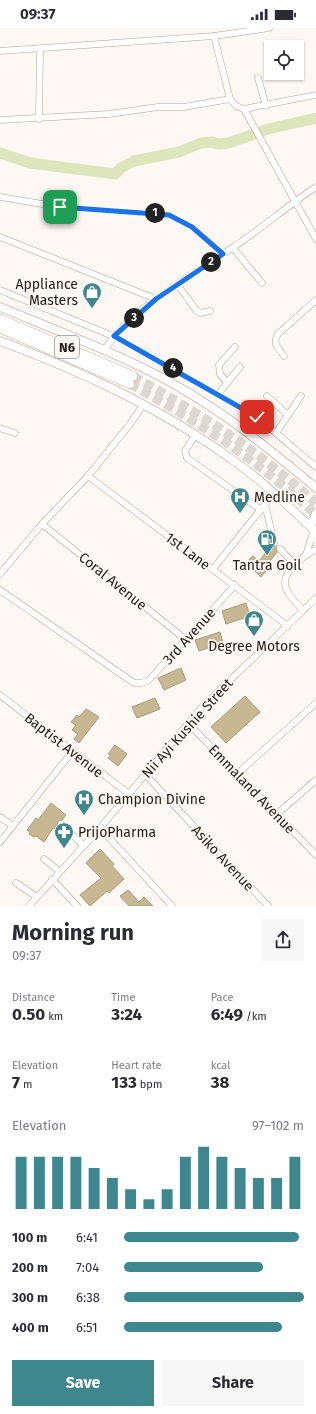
<!DOCTYPE html>
<html lang="en">
<head>
<meta charset="utf-8">
<style>
	:root { --surface:#fff; --page:#f7f7f7; --text:#2b2b33; --muted:#7c7c81; --accent:#3f878e }
	body { margin:0; font-family:"Fira Sans",sans-serif; background:var(--page); color:var(--text); height:100vh; display:flex; flex-direction:column; font-size:15px; white-space:nowrap }
	* { box-sizing:border-box; margin:0 }
	p { font-size:13px; color:var(--muted) }
	.icon { flex:none; width:22px; height:22px; fill:none; stroke:currentColor; stroke-width:2; stroke-linecap:round; stroke-linejoin:round }
	.map { position:relative; height:878px; overflow:hidden }
	.details { display:flex; flex-direction:column; background:var(--surface); flex:1 }
	.details>* { flex:none }
	.controls { position:absolute; left:264px; top:12px; display:grid; gap:8px }
	.controls a { display:grid; place-items:center; width:40px; height:40px; border-radius:0px; background:var(--surface); box-shadow:0 1px 3px #0004; font-size:20px }
	.pin { position:absolute; display:grid; place-items:center; width:34px; height:34px; color:#fff; margin:-17px; border-radius:8px; box-shadow:0 2px 6px #0006 }
	.km { position:absolute; width:20px; height:20px; margin:-10px; border-radius:50%; background:#222; color:#fff; font-size:11px; line-height:20px; text-align:center }
	.round { display:grid; place-items:center; flex:none; width:42px; height:42px; border-radius:0px; background:var(--page) }
	.summary { display:flex; align-items:center; justify-content:space-between; height:68px; padding:0 12px }
	h1 { font-size:22px; font-weight:700; line-height:30px }
	.figures { display:grid; grid-template-columns:repeat(3,1fr); gap:6px; height:68px; padding:4px 12px }
	.figures div { display:grid; align-content:center }
	.figures b { font-size:17px; font-weight:700 }
	.figures small { font-size:11px; font-weight:400 }
	.figures p { font-size:11px }
	.chart { height:112px; padding:8px 12px }
	.chart p { display:flex; justify-content:space-between }
	.chart svg { width:100%; height:72px; margin-top:4px; stroke:var(--accent); stroke-width:6 }
	.primary-button { display:flex; gap:8px; margin-top:auto; padding:8px 12px }
	.primary-button a { flex:1; height:46px; border-radius:0px; background:var(--accent); color:#fff; font-size:16px; font-weight:700; line-height:46px; text-align:center }
	.primary-button a+a { background:var(--page); color:var(--text) }
	ul { padding:0 12px; list-style:none; font-size:13px }
	li { display:grid; grid-template-columns:64px 48px 1fr; align-items:center; height:30px }
	li i { height:10px; border-radius:5px; background:var(--accent) }
	.status { display:flex; justify-content:space-between; align-items:center; height:28px; padding:0 20px; background:var(--surface); direction:ltr }
	.status svg { height:11px; fill:currentColor }
	.map>svg:first-child { display:block }
</style>
</head>
<body>
<div class="status"><b>09:37</b><svg viewBox="0 0 49 12"><path d="M0 12V9h3v3zM5 12V6h3v6zM10 12V3h3v9zM15 12V0h3v12zM26 1h20v11H26zM47 4h2v5h-2z"/></svg></div>
<div class="map">
<svg width="316" height="878" viewBox="0 0 316 878">
	<rect width="100%" height="100%" fill="#fef8f4"/>
	<g fill="none" stroke-linecap="round" stroke-linejoin="round">
		<!-- river -->
		<path stroke="#dce5bc" stroke-width="11" d="M0,125L30,135L115,146L121,140L134,133L179,124L201,115L212,114L218,116L229,115L268,101L316,90"/>
	</g>
	<!-- building -->
	<g fill="#c8b892" stroke="#a69b80">
		<path d="M271,518L276,519L277,524L264,541L266,543L261,549L246,535L253,528L259,533Z"/>
		<path d="M246,575L250,588L226,596L222,583Z"/>
		<path d="M220,604L223,615L199,623L195,612Z"/>
		<path d="M181,640L186,652L164,662L158,650Z"/>
		<path d="M245,668L260,684L226,715L211,699Z"/>
		<path d="M155,670L160,681L137,690L132,679Z"/>
		<path d="M86,681L99,689L79,715L74,711L78,706L72,702L76,697L71,694L77,687L79,689Z"/>
		<path d="M115,717L127,726L118,738L108,730L111,727L108,726Z"/>
		<path d="M51,775L66,787L62,792L58,793L57,798L54,801L53,800L44,814L36,808L34,809L29,806L30,804L27,802L36,790L38,792Z"/>
		<path d="M100,821L114,836L112,838L124,851L109,865L107,863L90,878L80,867L101,850L86,835Z"/>
		<path d="M128,862L139,874L144,869L153,878H129L120,868Z"/>
	</g>
	<g fill="none" stroke-linecap="round" stroke-linejoin="round">
		<!-- highway-tunnel -->
		<g stroke="#ddd7d2" stroke-width="9" stroke-dasharray="9 4.5" stroke-linecap="butt">
			<path d="M133,348C200,385 260,424 316,475"/>
			<path d="M130,356C197,393 260,434 316,487"/>
		</g>
		<!-- minor casing -->
		<g stroke="#b89f8c" stroke-width="7">
			<g id="minor">
				<path d="M214,8L230,71"/>
				<path d="M0,23L214,8L269,0"/>
				<path d="M258,50L266,78"/>
				<path d="M244,81L316,211"/>
				<path d="M39,91L40,21"/>
				<path d="M0,92L109,86L158,79H184L230,71L236,78L244,81L316,67"/>
				<path d="M0,169L60,179L169,187L192,199L223,226"/>
				<path d="M0,209L156,271"/>
				<path d="M233,220L262,255"/>
				<path d="M177,256L196,282L200,285L210,283"/>
				<path d="M0,262L113,308L140,322L257,389L316,439"/>
				<path d="M104,322C134,278 188,250 232,220C261,201 287,178 316,159"/>
				<path d="M284,328C278,320 272,316 278,306L316,272"/>
				<path d="M227,355L220,346L219,337L235,319"/>
				<path d="M218,366L240,339"/>
				<path d="M267,368L288,387"/>
				<path d="M0,400L15,405"/>
				<path d="M276,405L301,368"/>
				<path d="M196,406L185,423L187,430L261,482"/>
				<path d="M88,448L288,598"/>
				<path d="M265,476L274,515"/>
				<path d="M42,496L185,611"/>
				<path d="M280,521L295,537"/>
				<path d="M306,527L313,504"/>
				<path d="M213,541L274,465"/>
				<path d="M0,546L42,496L88,448L130,396L144,376"/>
				<path d="M0,562L134,655H141L148,653L235,557"/>
				<path d="M303,582C297,576 289,569 286,560C280,544 304,528 316,521"/>
				<path d="M0,667L129,766"/>
				<path d="M188,695L316,827"/>
				<path d="M238,745L316,675"/>
				<path d="M145,746L268,878"/>
				<path d="M277,786L316,752"/>
				<path d="M0,789L13,798"/>
				<path d="M61,796L83,817"/>
				<path d="M100,800L172,878"/>
				<path d="M0,814L72,724"/>
				<path d="M44,831L59,843"/>
				<path d="M52,851L77,878"/>
				<path d="M16,855L37,869"/>
				<path d="M29,878L100,800L202,679L316,570"/>
			</g>
		</g>
		<!-- major casing -->
		<g stroke="#b89f8c" stroke-width="9">
			<g id="major">
				<path d="M0,279C58,303 117,325 172,355C224,384 271,422 316,460"/>
				<path d="M0,313C86,345 167,383 241,438C266,456 289,479 312,500"/>
				<path d="M316,485L311,497L316,510"/>
			</g>
		</g>
		<!-- highway casing -->
		<g stroke="#b89f8c" stroke-width="10">
			<g id="highway">
				<path d="M0,291L133,348"/>
				<path d="M0,300L130,356"/>
			</g>
		</g>
		<!-- minor -->
		<use href="#minor" stroke="#fff" stroke-width="6"/>
		<!-- major -->
		<use href="#major" stroke="#fff" stroke-width="8"/>
		<!-- highway -->
		<use href="#highway" stroke="#fff" stroke-width="9"/>
	</g>
	<g fill="none" stroke-linecap="round" stroke-linejoin="round">
		<!-- route casing -->
		<g stroke="#fff" stroke-width="8">
			<path id="route" d="M60,179L169,187L192,199L223,226L156,271L114,308L257,389"/>
		</g>
		<!-- route -->
		<use href="#route" stroke="#1a73e8" stroke-width="5"/>
	</g>
	<!-- icons -->
	<defs>
		<g id="shop-pin" transform="scale(1)"><path d="M0 17L-7.5 6A9.5 9.5 0 1 1 7.5 6Z" fill="#3f878e" stroke="#fef8f4"/><path d="M-5-2.5h2.3a2.7 3.5 0 0 1 5.4 0H5L5.5 6h-11ZM-1.5-2.5h3a1.5 2.3 0 0 0-3 0Z" fill="#fff"/></g>
		<g id="hospital-pin" transform="scale(1)"><path d="M0 17L-7.5 6A9.5 9.5 0 1 1 7.5 6Z" fill="#3f878e" stroke="#fef8f4"/><path d="M-5-5h3v3.5h4V-5h3V5h-3V1.5h-4V5h-3Z" fill="#fff"/></g>
		<g id="fuel-pin" transform="scale(1)"><path d="M0 17L-7.5 6A9.5 9.5 0 1 1 7.5 6Z" fill="#3f878e" stroke="#fef8f4"/><path d="M-5.5-6h7V0h2V4h1.3V-2.5L3-4.5l.8-.8L6-3V5H2.5V1h-1V6h-7ZM-4.2-4.7v3.2H.2V-4.7Z" fill="#fff"/></g>
		<g id="pharmacy-pin" transform="scale(1)"><path d="M0 17L-7.5 6A9.5 9.5 0 1 1 7.5 6Z" fill="#3f878e" stroke="#fef8f4"/><path d="M-2-6h4v4h4v4h-4v4h-4v-4h-4v-4h4Z" fill="#fff"/></g>
	</defs>
	<g fill-rule="evenodd">
		<use href="#shop-pin" x="92" y="264"/>
		<use href="#hospital-pin" x="240" y="469"/>
		<use href="#fuel-pin" x="267" y="511"/>
		<use href="#shop-pin" x="254" y="592"/>
		<use href="#hospital-pin" x="84" y="771"/>
		<use href="#pharmacy-pin" x="64" y="804"/>
	</g>
	<g text-anchor="middle" stroke-width="3.5" stroke-linejoin="round" paint-order="stroke">
		<!-- shield labels -->
		<rect fill="#fef8f4" stroke="#655d56" stroke-width="1" x="55" y="308" width="24" height="22" rx="3"/>
		<g font-size="13" font-weight="bold" fill="#241a13">
			<text x="67" y="324">N6</text>
		</g>
		<!-- poi labels -->
		<g font-size="14" fill="#241a13" stroke="#fef8f4" text-anchor="start">
			<text x="78" y="261" text-anchor="end">Appliance<tspan x="78" dy="16">Masters</tspan></text>
			<text x="254" y="474">Medline</text>
			<text x="267" y="542" text-anchor="middle">Tantra Goil</text>
			<text x="254" y="623" text-anchor="middle">Degree Motors</text>
			<text x="98" y="776">Champion Divine</text>
			<text x="78" y="809">PrijoPharma</text>
		</g>
		<!-- street labels -->
		<g font-size="14" fill="#241a13" stroke="#fef8f4">
			<text transform="translate(188 523) rotate(37)" y="5">1st Lane</text>
			<text transform="translate(113 553) rotate(39)" y="5">Coral Avenue</text>
			<text transform="translate(189 608) rotate(-48)" y="5">3rd Avenue</text>
			<text transform="translate(187 700) rotate(-48)" y="5">Nii Ayi Kushie Street</text>
			<text transform="translate(64 717) rotate(38)" y="5">Baptist Avenue</text>
			<text transform="translate(252 761) rotate(46)" y="5">Emmaland Avenue</text>
			<text transform="translate(223 830) rotate(47)" y="5">Asiko Avenue</text>
		</g>
	</g>
</svg>
<div class="controls">
<a><svg class="icon" aria-label="locate" viewBox="0 0 24 24"><circle cx="12" cy="12" r="6"/><path d="M12 2v4M12 18v4M2 12h4M18 12h4"/></svg></a>
</div>
<div class="pin" style="left:60px;top:179px;background:#1e9e55"><svg class="icon" aria-label="arrive" viewBox="0 0 24 24"><path d="M6 21V4h12l-3 4 3 4H6"/></svg></div>
<div class="pin" style="left:257px;top:389px;background:#d93025"><svg class="icon" aria-label="check" viewBox="0 0 24 24"><path d="M5 12l5 5 9-10"/></svg></div>
<b class="km" style="left:155px;top:185px">1</b>
<b class="km" style="left:211px;top:234px">2</b>
<b class="km" style="left:134px;top:290px">3</b>
<b class="km" style="left:173px;top:340px">4</b>
</div>
<section class="details">
<div class="summary"><div><h1>Morning run</h1><p>09:37</p></div><a class="round"><svg class="icon" aria-label="share" viewBox="0 0 24 24"><path d="M12 15V3M7 8l5-5 5 5M5 13v7h14v-7"/></svg></a></div>
<div class="figures">
<div><p>Distance</p><b>0.50<small> km</small></b></div>
<div><p>Time</p><b>3:24</b></div>
<div><p>Pace</p><b>6:49<small> /km</small></b></div>
</div>
<div class="figures">
<div><p>Elevation</p><b>7<small> m</small></b></div>
<div><p>Heart rate</p><b>133<small> bpm</small></b></div>
<div><p>kcal</p><b>38</b></div>
</div>
<div class="chart"><p><span>Elevation</span>97–102 m</p>
<svg viewBox="0 0 160 44" preserveAspectRatio="none"><path d="M5 44V12M15 44V12M25 44V12M35 44V12M45 44V19M55 44V25M65 44V32M75 44V38M85 44V32M95 44V12M105 44V6M115 44V12M125 44V19M135 44V25M145 44V25M155 44V12"/></svg>
</div>
<ul>
<li><b>100 m</b>6:41<i style="width:97%"></i></li>
<li><b>200 m</b>7:04<i style="width:77%"></i></li>
<li><b>300 m</b>6:38<i style="width:100%"></i></li>
<li><b>400 m</b>6:51<i style="width:88%"></i></li>
</ul>
<div class="primary-button"><a>Save</a><a>Share</a></div>
</section>
</body>
</html>
